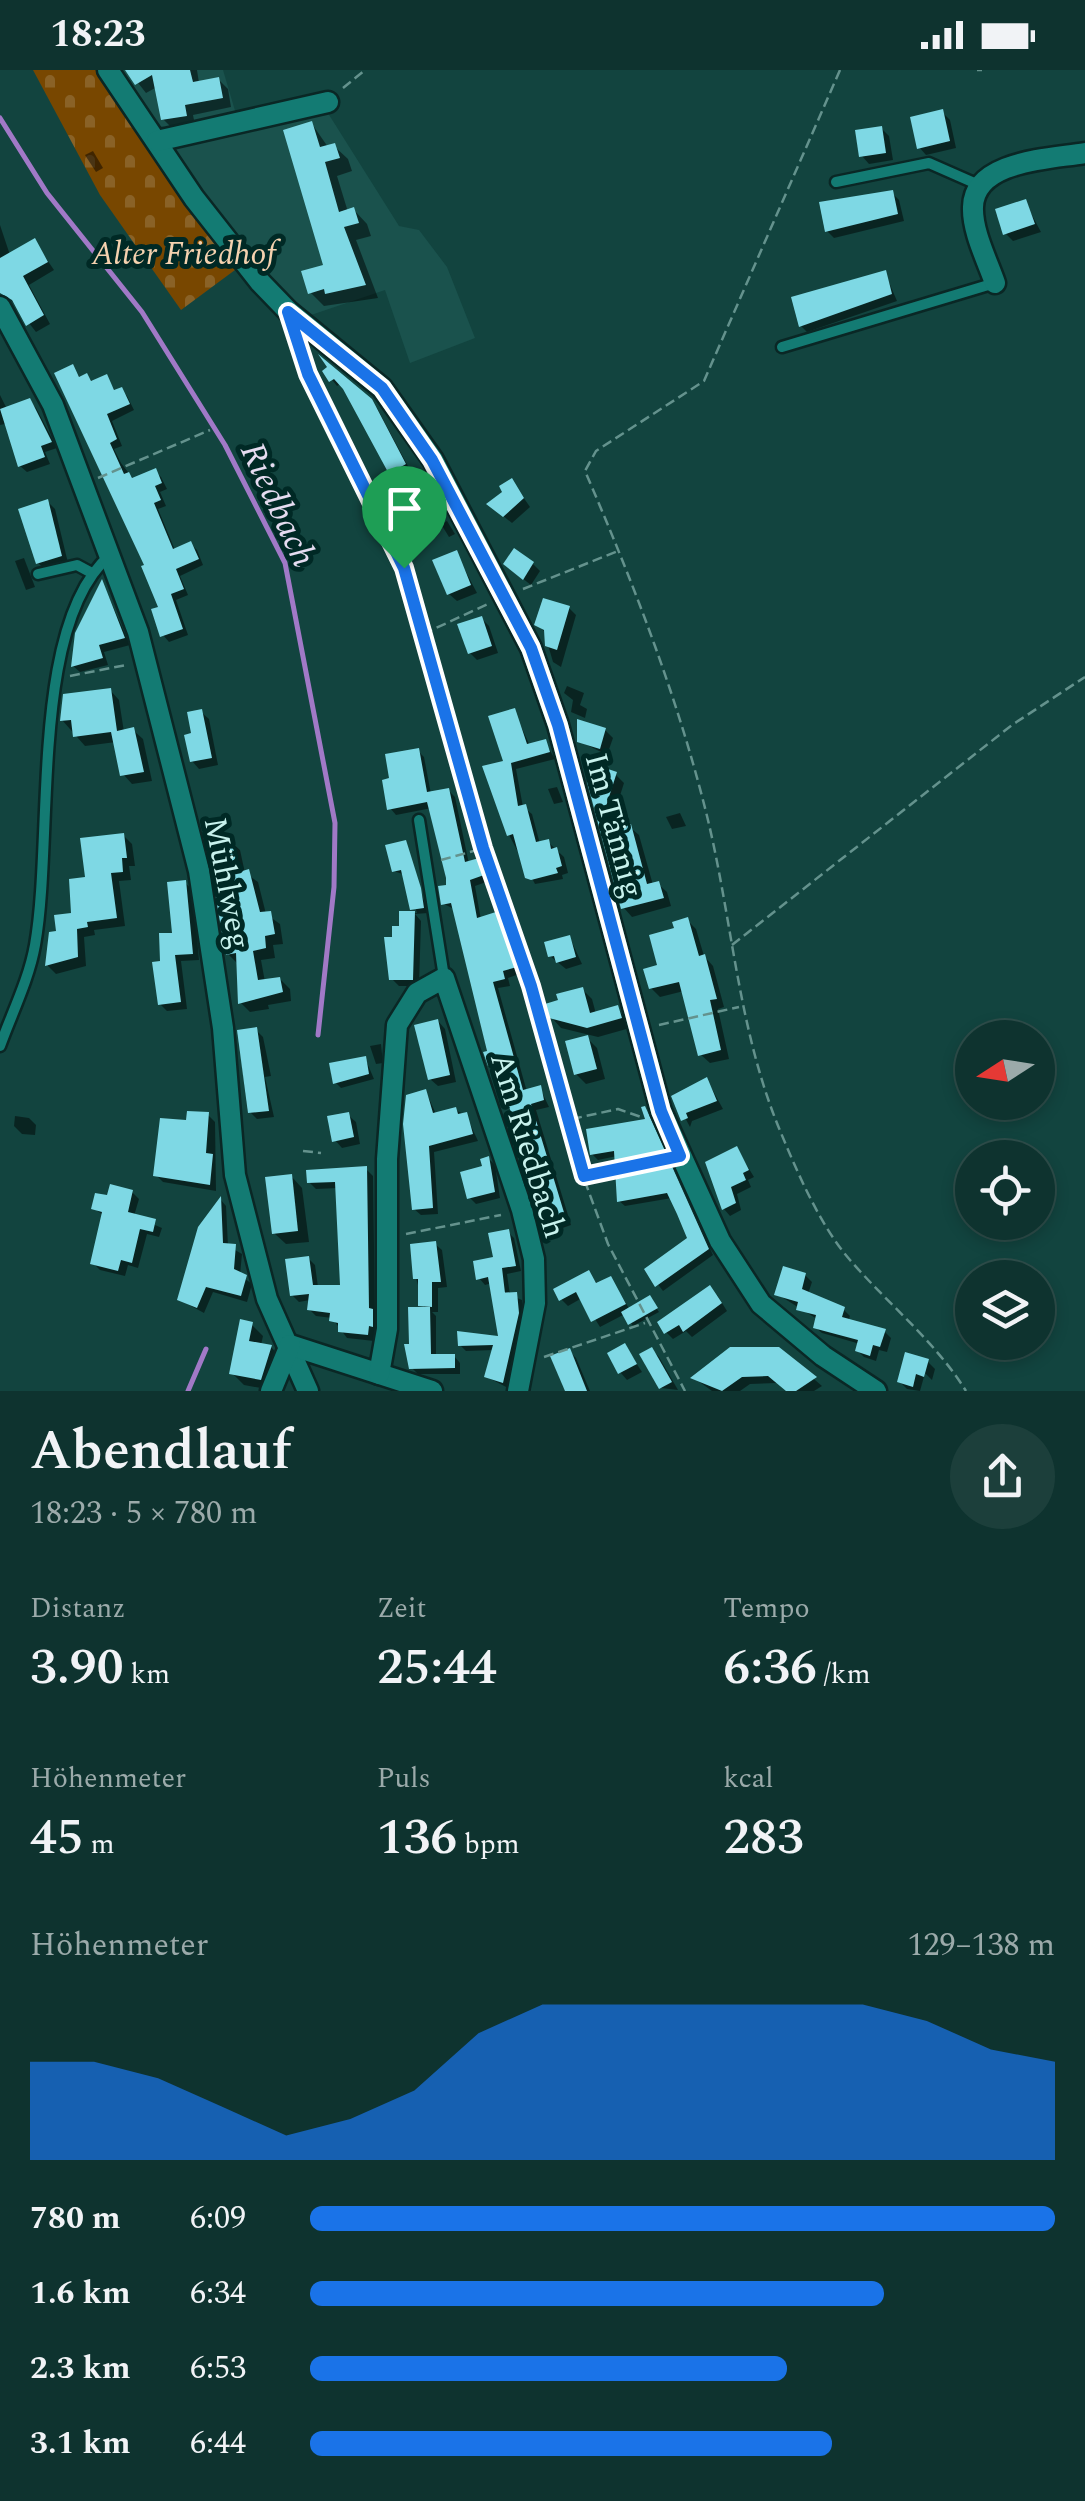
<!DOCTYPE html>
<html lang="de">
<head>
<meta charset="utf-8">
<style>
	:root { --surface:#0e332f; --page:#1c3f3b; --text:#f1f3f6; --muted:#9baaaa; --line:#2e4e4b; --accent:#1a73e8 }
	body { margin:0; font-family:Spectral,serif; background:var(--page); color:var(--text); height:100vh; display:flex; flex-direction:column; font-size:38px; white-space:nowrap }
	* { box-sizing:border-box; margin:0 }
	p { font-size:32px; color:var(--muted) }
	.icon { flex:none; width:55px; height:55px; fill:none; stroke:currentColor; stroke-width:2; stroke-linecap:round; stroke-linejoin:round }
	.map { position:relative; height:1321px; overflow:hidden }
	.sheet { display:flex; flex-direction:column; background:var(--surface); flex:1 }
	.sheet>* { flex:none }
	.needle { width:65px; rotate:258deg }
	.buttons { position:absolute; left:955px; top:950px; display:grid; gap:20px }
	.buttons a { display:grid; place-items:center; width:100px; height:100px; border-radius:50%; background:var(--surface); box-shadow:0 5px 15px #0003,0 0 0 2px var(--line); font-size:50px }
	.pin { position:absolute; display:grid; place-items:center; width:85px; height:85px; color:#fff; margin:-102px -42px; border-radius:50% 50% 50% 0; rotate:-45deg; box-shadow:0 0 10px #0007 }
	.pin .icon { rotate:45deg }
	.round { display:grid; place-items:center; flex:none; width:105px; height:105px; border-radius:52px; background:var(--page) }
	.head { display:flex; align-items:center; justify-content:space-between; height:170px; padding:0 30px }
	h1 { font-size:55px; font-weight:600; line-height:75px }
	.stats { display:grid; grid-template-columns:repeat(3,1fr); gap:15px; height:170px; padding:10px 30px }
	.stats div { display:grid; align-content:center }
	.stats b { font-size:50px; font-weight:600 }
	.stats small { font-size:28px; font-weight:400 }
	.stats p { font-size:28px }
	.chart { height:280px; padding:20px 30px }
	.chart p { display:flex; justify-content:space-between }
	.chart svg { width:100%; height:180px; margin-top:10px; fill:var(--accent); opacity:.7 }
	ul { padding:0 30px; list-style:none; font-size:32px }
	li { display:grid; grid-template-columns:160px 120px 1fr; align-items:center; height:75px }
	li i { height:25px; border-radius:12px; background:var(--accent) }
	.status { display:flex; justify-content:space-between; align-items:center; height:70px; padding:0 50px; background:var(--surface); direction:ltr }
	.status svg { height:28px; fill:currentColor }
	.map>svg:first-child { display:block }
</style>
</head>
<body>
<div class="status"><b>18:23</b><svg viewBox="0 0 49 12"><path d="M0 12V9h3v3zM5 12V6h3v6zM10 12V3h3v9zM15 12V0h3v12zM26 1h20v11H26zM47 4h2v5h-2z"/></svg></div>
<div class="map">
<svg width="1085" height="1321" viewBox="0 0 1085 1321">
	<defs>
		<pattern id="cemetery-stones" width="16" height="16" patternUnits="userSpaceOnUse" patternTransform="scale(2.5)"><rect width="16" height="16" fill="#784700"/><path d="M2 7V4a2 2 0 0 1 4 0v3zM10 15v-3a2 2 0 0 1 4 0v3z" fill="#8a6226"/></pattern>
	</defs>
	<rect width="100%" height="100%" fill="#12443f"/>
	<!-- built -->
	<g fill="#1a524d">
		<path d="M116,0H223L236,44L171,58L148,54Z"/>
		<path d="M326,40L399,156L419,160L447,197L475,268L410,293L385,220L308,246L269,211L169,76Z"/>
	</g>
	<!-- cemetery -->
	<path fill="url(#cemetery-stones)" d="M33,0H98L239,197L181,240L100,125Z"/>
	<!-- shadow -->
	<g fill="#0007">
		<path d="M128,0H197L199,13L218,9L228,19L231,37L193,45L195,55L173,59L163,49L157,17L146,23Z"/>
		<path d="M942,42L950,50L956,78L926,85L919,77Z"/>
		<path d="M312,54L328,77L334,76L348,89L352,101L337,106L348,142L354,140L367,154L371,166L356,170L378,228L324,236L310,222L326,196Z"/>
		<path d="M881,58L889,66L893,90L869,94L862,86Z"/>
		<path d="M93,81L103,98L96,102L85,85Z"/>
		<path d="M892,123L899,130L904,151L834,168L827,161Z"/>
		<path d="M1025,132L1041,162L1013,171L1006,164Z"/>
		<path d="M0,155L10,185L35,172L54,200L29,215L50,254L36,262L0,216Z"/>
		<path d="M885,203L897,231L807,262L801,256Z"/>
		<path d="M73,297L81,309L87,306L94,313L106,307L116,322L121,320L127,326L134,340L112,351L122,376L114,379L121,393L134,410L155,401L161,407L167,419L160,422L166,436L158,439L175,480L191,474L197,480L203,495L180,506L188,525L176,530L188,565L169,572L163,565L161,538L148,496Z"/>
		<path d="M325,301L377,338L410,400L397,408L391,402L342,313L337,316Z"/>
		<path d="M0,325L7,339L29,331L36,338L57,378L45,382L50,394L27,402L20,396L5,354L0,355Z"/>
		<path d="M512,411L530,437L512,453L497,441Z"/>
		<path d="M431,420L438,427L436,453L411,450L404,442Z"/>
		<path d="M48,432L55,439L68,493L46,500L38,493Z"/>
		<path d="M447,451L455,464L449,467L441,454Z"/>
		<path d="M456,483L477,523L457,531L449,524Z"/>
		<path d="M24,488L35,517L26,520L15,491Z"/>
		<path d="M533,494L540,501L531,515L513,501Z"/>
		<path d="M103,514L130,575L104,582L108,595L80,602L73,596Z"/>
		<path d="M569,538L576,545L561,597L553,592L544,561L537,554Z"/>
		<path d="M481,548L489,556L498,583L477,590L470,583Z"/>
		<path d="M567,616L584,623L580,635L587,639L585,648L571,642L573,630L564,623Z"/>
		<path d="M110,620L119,630L124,662L133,660L143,669L152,711L132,714L123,704L116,672L85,676L62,650Z"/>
		<path d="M514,641L530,676L545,672L555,689L516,699L523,737L532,744L540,774L548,772L564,787L568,803L562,805L563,809L535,814L509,765L506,692Z"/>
		<path d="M201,642L209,649L218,695L199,699L192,691Z"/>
		<path d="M605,660L613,668L607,685L579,671Z"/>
		<path d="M418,681L424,687L431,724L448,720L455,727L469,794L478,791L489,811L475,816L481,850L499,844L505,850L522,903L508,908L510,916L498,918L527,1022L540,1018L549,1037L536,1040L571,1155L554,1161L525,1098L501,1001L490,995L456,840L444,834L448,818L432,738L396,745L390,738L392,710Z"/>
		<path d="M615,704L624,713L612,751L620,749L639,765L653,815L658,814L667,822L671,836L632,847L624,838L590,712Z"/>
		<path d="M557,717L563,732L554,734L548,719Z"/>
		<path d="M680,743L686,756L672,759L666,747Z"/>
		<path d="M123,765L132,774L135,796H129L131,810L119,811L125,856L94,860L95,865L84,867L86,896L56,904L48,896L52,864L59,863L74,845L88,809Z"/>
		<path d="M230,771L240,780L245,803L258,812L266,844L280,854L283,874L273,875L275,888L261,890L265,912L280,909L290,919L291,931L268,935L269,939L250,942L241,933L239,895L228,884Z"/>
		<path d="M405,772L428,843L415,844L421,851L419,916H399L392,909L402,843H417L405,805L394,801Z"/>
		<path d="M185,813L193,820L199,890L181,891L187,939L167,941L160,934L163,893L175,865Z"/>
		<path d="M687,850L696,859L704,886L713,896L724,937L718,939L729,989L710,993L700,984L684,921L660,927L651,918L677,860Z"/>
		<path d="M570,868L582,894L566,899L550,886Z"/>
		<path d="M583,920L592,929L596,944L618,938L630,958L598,967L561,958L551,947Z"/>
		<path d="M438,951L445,959L456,1012L438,1016L430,1009Z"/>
		<path d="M256,960L263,967L271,1006L265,1007L274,1047L257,1049L250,1042Z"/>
		<path d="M587,968L597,978L605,1009L586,1014L576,1004Z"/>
		<path d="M381,974L383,993L376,994L370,976Z"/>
		<path d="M365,988L374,1009L341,1018L336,1013Z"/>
		<path d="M707,1010L723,1039L692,1051L690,1057L674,1027Z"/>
		<path d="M426,1022L436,1044L455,1040L466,1045L478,1071L434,1082L438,1144L421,1145L414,1139Z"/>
		<path d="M645,1038L713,1185L663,1221L647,1200L690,1168L672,1128L625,1136L619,1131L617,1086L598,1090L592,1084L648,1051Z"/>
		<path d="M208,1045L215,1052L216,1121L163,1112L156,1105L188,1053Z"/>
		<path d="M348,1045L356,1052L360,1074L342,1078L335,1070Z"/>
		<path d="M15,1046L29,1048L36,1055L35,1065L22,1064L14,1056Z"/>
		<path d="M737,1079L754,1107L748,1110L751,1117L737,1124L741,1140L730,1146L724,1139Z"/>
		<path d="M489,1089L495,1095L500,1128L476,1134L470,1128Z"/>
		<path d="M366,1099L373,1106L375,1244L379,1248L374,1271L347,1268L332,1248L316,1246L309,1239L310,1230L299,1232L292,1225L308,1188L315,1195L318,1217H342L338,1118L316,1119L309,1112Z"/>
		<path d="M291,1106L302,1118L309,1172L286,1174L274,1163Z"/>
		<path d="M132,1122L139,1129L134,1146L162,1158L159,1167L147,1164L138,1198L128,1195L125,1206L100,1200L93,1193L104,1146L94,1138Z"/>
		<path d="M221,1130L226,1136L228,1176L242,1184L240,1205L252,1214L247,1232L213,1222L204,1243L180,1230Z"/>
		<path d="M508,1162L514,1168L521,1201L507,1204L510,1225L522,1230L524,1250L508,1318L487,1307L494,1280L466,1281L460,1275L501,1269L492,1213L485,1215L479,1208L496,1189Z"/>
		<path d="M435,1174L442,1180L447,1217L438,1218V1242H432L436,1246V1286H454L460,1293V1304H418L411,1297V1276L425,1240L416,1208Z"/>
		<path d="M589,1203L598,1215L611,1209L630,1240L652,1231L659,1242L633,1256L625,1244L600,1257L582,1228L568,1236L561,1229Z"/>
		<path d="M805,1205L812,1212L808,1224L843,1239L850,1246L848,1251L884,1261L891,1268L887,1282L879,1280L876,1291L864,1287L858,1281L860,1274L822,1263L815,1257L817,1249L777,1224Z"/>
		<path d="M717,1225L727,1241L692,1267L686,1261L673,1269L666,1262Z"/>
		<path d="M251,1254L263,1266L261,1275L271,1277L282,1289L272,1320L244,1315L232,1303Z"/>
		<path d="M625,1276L642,1302L627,1310L620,1302Z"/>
		<path d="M779,1279L822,1316L814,1321H788L777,1313L750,1314L740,1321H712L694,1308Z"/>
		<path d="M652,1280L659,1287L678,1320L661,1318Z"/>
		<path d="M569,1281L576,1288L590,1321H567Z"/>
		<path d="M927,1291L935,1299L932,1310L925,1303L920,1321L907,1319L899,1311Z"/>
	</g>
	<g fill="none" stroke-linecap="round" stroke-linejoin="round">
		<!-- stream -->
		<g stroke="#a179c7" stroke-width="5">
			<path d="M0,48L47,123L142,242L225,375L285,493L335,753L334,817L318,965"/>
			<path d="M188,1321L206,1279"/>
		</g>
	</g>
	<!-- building -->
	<g fill="#7ed8e4">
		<path d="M125,0H190L193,12L219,7L223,28L185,35L187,46L161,50L152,5L135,15Z"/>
		<path d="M943,39L950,71L917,79L910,47Z"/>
		<path d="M312,51L320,77L335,73L340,88L325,92L339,142L354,137L359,153L344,157L366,215L325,224L324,219L308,224L301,201L323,195L283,60Z"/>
		<path d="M882,56L886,83L859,87L855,60Z"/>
		<path d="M893,120L898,144L825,162L819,132Z"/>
		<path d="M1026,129L1035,154L1003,165L995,139Z"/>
		<path d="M35,168L48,192L23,206L44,245L26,256L12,230L0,223V188Z"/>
		<path d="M886,200L892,224L799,257L791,227Z"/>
		<path d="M318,284L372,329L406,394L389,404L343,319L334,309L329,312L322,301L327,297Z"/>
		<path d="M73,294L79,307L87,303L91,311L107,304L114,320L122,317L130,334L107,344L117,369L110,373L115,384L124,404L129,402L132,408L156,398L162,413L155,416L161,430L154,433L173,479L191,471L199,489L176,499L184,519L171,524L183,559L160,567L151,539L158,537L141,496L144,495L54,303Z"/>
		<path d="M30,328L52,372L41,376L45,387L18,397L0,339Z"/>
		<path d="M512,408L524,428L503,447L486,434L502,422L499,416Z"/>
		<path d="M405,414L432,417L429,447L401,443Z"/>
		<path d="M48,429L62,486L36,494L18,439Z"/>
		<path d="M514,478L534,492L523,510L503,494Z"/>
		<path d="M457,480L471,515L447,525L432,490Z"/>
		<path d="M102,509L125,568L99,575L103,588L71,597L75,563Z"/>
		<path d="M543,528L570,536L557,580L545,576L544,560L534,555Z"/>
		<path d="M482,546L492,576L468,584L457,554Z"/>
		<path d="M111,618L117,661L134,657L144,702L120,706L111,662L73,667L71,650L60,651L63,624Z"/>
		<path d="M515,638L527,674L546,669L550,682L511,693L518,736L526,734L536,772L549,769L551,779L557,777L562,796L556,798L558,803L531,810L525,808L513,764L507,766L482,696L503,691L488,646Z"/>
		<path d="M202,639L212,688L190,692L184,665L191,663L187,642Z"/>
		<path d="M577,649L606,658L600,679L577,672Z"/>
		<path d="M419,678L427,722L449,718L465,792L479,788L484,805L470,810L477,848L499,841L517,897L503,901L505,909L493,912L523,1020L541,1015L544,1030L531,1034L566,1149L545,1155L516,1079L521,1078L497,994L488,996L483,982L487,981L451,833L441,835L438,816L446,815V808L427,732L387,740L382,710L389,708L385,684Z"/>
		<path d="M593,694L617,702L601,752L621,746L624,756L631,754L647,814L659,811L664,828L621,839L587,712Z"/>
		<path d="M124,763L127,788H122L123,802L111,803L117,848L87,852L88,857L77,859L78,887L45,896L49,862L56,861L54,845L71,843L69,809L85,807L80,768Z"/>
		<path d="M231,768L239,802L249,799L260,842L271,841L275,864L265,866L266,878L253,881L258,910L280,907L283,922L238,934L236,883L226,885L206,774Z"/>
		<path d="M406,770L421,818L424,838L410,840L401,800L392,802L385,775Z"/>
		<path d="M186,810L193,884L175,885L181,932L158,935L152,892L160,891L159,863H172L167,812Z"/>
		<path d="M399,841H415L413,910H389L384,867H392V856H399Z"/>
		<path d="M688,847L699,886L705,884L717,929L710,930L721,980L698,986L679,912L649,919L643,899L657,895L649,865L674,858L672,852Z"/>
		<path d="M570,865L576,887L556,893L554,886L548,887L544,872Z"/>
		<path d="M583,917L590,943L618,935L622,948L587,958L549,948L545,934L558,930L556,924Z"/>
		<path d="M438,949L450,1005L428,1010L414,955Z"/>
		<path d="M257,957L269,1041L248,1043L237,960Z"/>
		<path d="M588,965L597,999L574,1005L565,971Z"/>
		<path d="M366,986L369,1004L333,1014L329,993Z"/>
		<path d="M707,1007L717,1031L686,1043L688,1048L681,1051L671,1026Z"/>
		<path d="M426,1019L433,1043L456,1037L458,1044L467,1042L473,1064L429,1076L433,1138L412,1140L403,1054L406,1025Z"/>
		<path d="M645,1036L709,1179L655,1217L644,1199L687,1168L677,1144L667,1123L617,1132L614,1081L590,1085L586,1059L645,1049L641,1037Z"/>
		<path d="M187,1041L209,1042L206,1083L213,1084L210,1115L153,1106L160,1048L186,1050Z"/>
		<path d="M349,1042L354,1067L332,1072L327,1046Z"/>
		<path d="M737,1076L749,1100L743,1103L746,1110L731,1117L736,1133L722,1140L705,1092Z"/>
		<path d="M489,1086L495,1122L467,1129L460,1102L482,1096L480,1089Z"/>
		<path d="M367,1096L369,1238L373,1239V1257L369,1256L368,1265L338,1262V1253L329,1251L330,1243L307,1240L309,1224L290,1226L285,1189L309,1186L313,1215H340L335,1112L307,1113L306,1100Z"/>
		<path d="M292,1104L298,1161L272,1164L265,1107Z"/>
		<path d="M110,1114L133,1120L128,1142L156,1149L153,1162L140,1159L132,1193L121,1190L118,1201L90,1194L102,1142L91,1139L95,1123L107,1125Z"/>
		<path d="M221,1126L223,1173L236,1174L234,1199L247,1205L241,1226L206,1217L197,1238L177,1230L198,1157Z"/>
		<path d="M509,1159L516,1196L502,1198L505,1223H498L517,1222L519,1243L503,1313L484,1307L493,1275L458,1276L457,1261L498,1266L488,1207L476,1210L473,1191L493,1187L488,1163Z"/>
		<path d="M436,1171L441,1212H432V1237L418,1236V1209H413L410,1174Z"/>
		<path d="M783,1196L806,1203L802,1219L845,1237L842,1247L886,1259L880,1277L873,1275L870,1286L855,1281L858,1270L813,1258L816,1245L796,1240L798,1232L774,1225Z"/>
		<path d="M589,1200L596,1213L611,1206L626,1234L591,1252L576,1222L559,1231L553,1219Z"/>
		<path d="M710,1215L722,1233L683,1262L679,1255L664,1264L657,1252Z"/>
		<path d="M650,1225L658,1238L628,1255L621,1242Z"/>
		<path d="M408,1237H430L431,1284H455V1298L409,1299L404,1274H409Z"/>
		<path d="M240,1249L253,1252L249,1271L272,1275L261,1310L229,1304Z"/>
		<path d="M625,1273L637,1294L618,1304L607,1283Z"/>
		<path d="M652,1277L672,1312L659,1319L639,1284Z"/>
		<path d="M730,1277H779L817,1307L796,1321H786L768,1306L742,1307L722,1321L690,1308Z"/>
		<path d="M570,1278L587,1321H565L550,1286Z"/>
		<path d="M905,1282L929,1289L924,1307L916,1304L913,1317L897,1312Z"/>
	</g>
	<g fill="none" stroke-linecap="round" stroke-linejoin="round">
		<!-- service casing -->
		<g stroke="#0a2725" stroke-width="15">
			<g id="service">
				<path d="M836,112L929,93L979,115"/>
				<path d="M782,277L995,213"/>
				<path d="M38,504L77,495L90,502"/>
				<path d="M419,750L444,907"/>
				<path d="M0,976C12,943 29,909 35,875C54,769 29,555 110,485"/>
			</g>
		</g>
		<!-- minor casing -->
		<g stroke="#0a2725" stroke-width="25">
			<g id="minor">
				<path d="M108,0L194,128L260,212L288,241L382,318L433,390L531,578L558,655L661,1041L720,1171L761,1234L823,1286L876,1321"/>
				<path d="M157,71L328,32"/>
				<path d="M995,213C987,190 972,161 973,137C974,90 1051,89 1085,83"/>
				<path d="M0,237L53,335L138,562L199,801L223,958L235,1105L267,1229L308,1321"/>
				<path d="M290,1275L432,1321"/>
				<path d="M379,1304L387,1259V1089L397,955L417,923L444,908L522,1140L534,1189L535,1233L518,1321"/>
				<path d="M271,1321L290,1275"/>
			</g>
		</g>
		<!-- path -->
		<g stroke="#64928d" stroke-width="2.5" stroke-dasharray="10 5" stroke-linecap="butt">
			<path d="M840,0L704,311L596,381L585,401C633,512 678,628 707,746C733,853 738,961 781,1063C798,1104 821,1157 850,1190C889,1235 934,1270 966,1321"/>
			<path d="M977,0H982"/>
			<path d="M343,18L365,0"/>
			<path d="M299,276L308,305L404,498L483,778L531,916L583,1106L608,1174L685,1321"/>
			<path d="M98,408L210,360"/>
			<path d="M523,519L618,481"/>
			<path d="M423,564L488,534"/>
			<path d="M70,606L126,595"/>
			<path d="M441,790L481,779"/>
			<path d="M732,875L1012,655L1085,607"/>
			<path d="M659,955L739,937"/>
			<path d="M572,1049L618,1039L641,1047"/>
			<path d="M303,1081L321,1083"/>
			<path d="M584,1106L664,1089"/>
			<path d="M406,1164L501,1145"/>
			<path d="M544,1287L645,1253"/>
		</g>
		<!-- service -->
		<use href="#service" stroke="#137b73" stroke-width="10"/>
		<!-- minor -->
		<use href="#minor" stroke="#137b73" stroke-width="20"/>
	</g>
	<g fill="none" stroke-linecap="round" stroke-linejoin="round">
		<!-- route casing -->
		<g stroke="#fff" stroke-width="20">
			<path id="route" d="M288,242L382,318L432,390L531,578L558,655L661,1041L680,1086L584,1106L531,916L483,778L404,498L308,304Z"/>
		</g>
		<!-- route -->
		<use href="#route" stroke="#1a73e8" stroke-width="12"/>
	</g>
	<g text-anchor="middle" stroke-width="10" stroke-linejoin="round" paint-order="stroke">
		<!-- park labels -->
		<g font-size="32" font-style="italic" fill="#f5d2af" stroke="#002925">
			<text x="184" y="194">Alter Friedhof</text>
		</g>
		<!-- street labels -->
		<g font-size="32" fill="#c8f2ed" stroke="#002925">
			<text transform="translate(615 755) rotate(75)" y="11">Im Tännig</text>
			<text transform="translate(228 813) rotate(79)" y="11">Mühlweg</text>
			<text transform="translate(529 1075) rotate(73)" y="11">Am Riedbach</text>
		</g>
		<!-- water labels -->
		<g font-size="35" font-style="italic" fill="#e6dcf1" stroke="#002925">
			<text transform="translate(279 434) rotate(65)" y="12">Riedbach</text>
		</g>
	</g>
</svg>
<div class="buttons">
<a><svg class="needle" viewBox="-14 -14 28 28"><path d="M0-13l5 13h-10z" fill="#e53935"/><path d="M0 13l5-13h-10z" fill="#9baaaa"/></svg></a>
<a><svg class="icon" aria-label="locate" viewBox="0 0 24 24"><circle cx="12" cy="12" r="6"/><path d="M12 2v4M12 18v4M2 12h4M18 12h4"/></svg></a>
<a><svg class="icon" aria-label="layers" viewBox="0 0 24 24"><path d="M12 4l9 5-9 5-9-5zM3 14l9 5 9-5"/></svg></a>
</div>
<div class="pin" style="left:404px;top:498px;background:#1e9e55"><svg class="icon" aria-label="arrive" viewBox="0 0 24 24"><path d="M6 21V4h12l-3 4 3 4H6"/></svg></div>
</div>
<section class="sheet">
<div class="head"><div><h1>Abendlauf</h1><p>18:23 · 5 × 780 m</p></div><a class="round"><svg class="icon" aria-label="share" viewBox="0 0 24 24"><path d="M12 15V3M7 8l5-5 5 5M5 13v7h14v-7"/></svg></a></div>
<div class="stats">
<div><p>Distanz</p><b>3.90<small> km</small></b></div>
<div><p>Zeit</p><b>25:44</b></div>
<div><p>Tempo</p><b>6:36<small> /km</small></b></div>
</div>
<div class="stats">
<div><p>Höhenmeter</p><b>45<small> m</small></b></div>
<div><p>Puls</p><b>136<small> bpm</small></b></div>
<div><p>kcal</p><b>283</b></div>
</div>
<div class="chart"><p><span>Höhenmeter</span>129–138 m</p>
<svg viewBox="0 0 160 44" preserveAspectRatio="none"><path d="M0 44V20L10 20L20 24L30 31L40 38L50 34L60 27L70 13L80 6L90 6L100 6L110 6L120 6L130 6L140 10L150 17L160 20V44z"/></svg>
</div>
<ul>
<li><b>780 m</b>6:09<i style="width:100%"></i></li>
<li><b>1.6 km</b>6:34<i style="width:77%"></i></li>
<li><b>2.3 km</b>6:53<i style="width:64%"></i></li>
<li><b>3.1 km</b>6:44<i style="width:70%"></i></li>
</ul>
</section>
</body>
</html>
